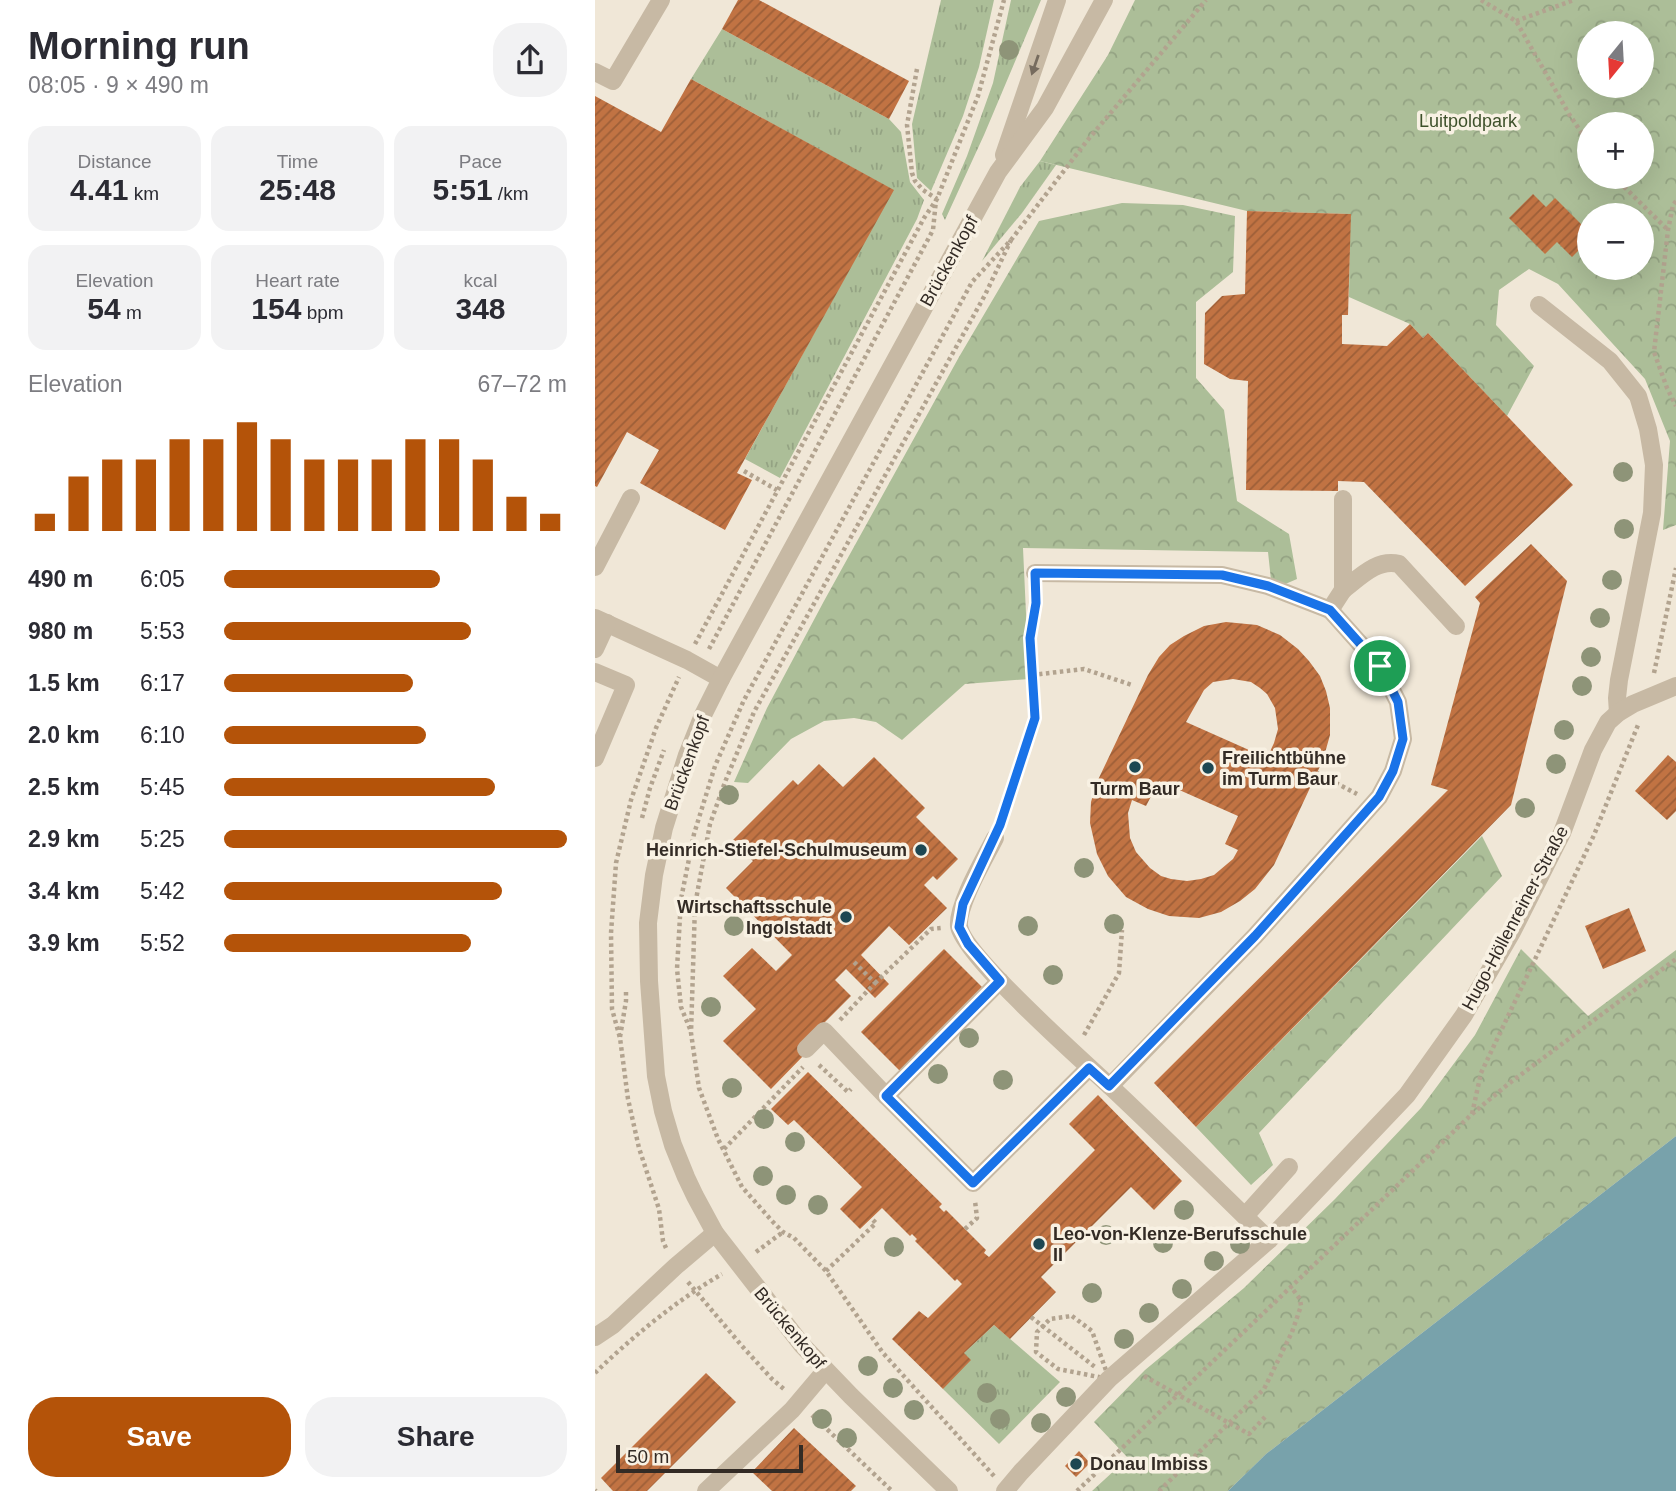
<!DOCTYPE html>
<html lang="en">
<head>
<meta charset="utf-8">
<style>
	:root { --surface:#fff; --page:#f2f2f3; --text:#2b2b33; --muted:#7c7c81; --accent:#b45309 }
	body { margin:0; font-family:Helvetica,sans-serif; background:var(--page); color:var(--text); height:100vh; display:flex; flex-direction:column; font-size:26px; white-space:nowrap }
	* { box-sizing:border-box; margin:0 }
	p { font-size:23px; color:var(--muted) }
	.icon { flex:none; width:38px; height:38px; fill:none; stroke:currentColor; stroke-width:2; stroke-linecap:round; stroke-linejoin:round }
	.map { position:relative; flex:1; overflow:hidden }
	.drawer { display:flex; flex-direction:column; background:var(--surface); width:595px }
	.drawer>* { flex:none }
	.needle { width:46px; rotate:198deg }
	.tools { position:absolute; left:982px; top:21px; display:grid; gap:14px }
	.tools a { display:grid; place-items:center; width:77px; height:77px; border-radius:50%; background:var(--surface); box-shadow:0 7px 28px #0002; font-size:35px }
	.scale { position:absolute; left:21px; bottom:18px; width:187px; box-sizing:border-box; padding-left:7px; border:4px solid #332b25; border-top:0; font-size:19px; line-height:24px; white-space:nowrap; color:#332b25; -webkit-text-stroke:5px #f8f1e3; paint-order:stroke }
	.pin { position:absolute; display:grid; place-items:center; width:60px; height:60px; color:#fff; margin:-30px; border:4px solid #fff; border-radius:50%; box-shadow:0 2px 7px #0007 }
	.round { display:grid; place-items:center; flex:none; width:74px; height:74px; border-radius:28px; background:var(--page) }
	.overview { display:flex; align-items:center; justify-content:space-between; height:119px; padding:0 28px }
	h1 { font-size:38px; font-weight:800; line-height:52px }
	.figures { display:grid; grid-template-columns:repeat(3,1fr); gap:10px; height:119px; padding:7px 28px }
	.figures div { display:grid; align-content:center; border-radius:18px; background:var(--page); text-align:center }
	.figures b { font-size:30px; font-weight:800 }
	.figures small { font-size:19px; font-weight:400 }
	.figures p { font-size:19px }
	.chart { height:196px; padding:14px 28px }
	.chart p { display:flex; justify-content:space-between }
	.chart svg { width:100%; height:126px; margin-top:7px; stroke:var(--accent); stroke-width:6 }
	.button { display:flex; gap:14px; margin-top:auto; padding:14px 28px }
	.button a { flex:1; height:80px; border-radius:28px; background:var(--accent); color:#fff; font-size:28px; font-weight:800; line-height:80px; text-align:center }
	.button a+a { background:var(--page); color:var(--text) }
	ul { padding:0 28px; list-style:none; font-size:23px }
	li { display:grid; grid-template-columns:112px 84px 1fr; align-items:center; height:52px }
	li i { height:18px; border-radius:9px; background:var(--accent) }
	main { display:flex; flex:1; min-height:0 }
	.map>svg:first-child { display:block }
</style>
</head>
<body>
<main>
<section class="drawer">
<div class="overview"><div><h1>Morning run</h1><p>08:05 · 9 × 490 m</p></div><a class="round"><svg class="icon" aria-label="share" viewBox="0 0 24 24"><path d="M12 15V3M7 8l5-5 5 5M5 13v7h14v-7"/></svg></a></div>
<div class="figures">
<div><p>Distance</p><b>4.41<small> km</small></b></div>
<div><p>Time</p><b>25:48</b></div>
<div><p>Pace</p><b>5:51<small> /km</small></b></div>
</div>
<div class="figures">
<div><p>Elevation</p><b>54<small> m</small></b></div>
<div><p>Heart rate</p><b>154<small> bpm</small></b></div>
<div><p>kcal</p><b>348</b></div>
</div>
<div class="chart"><p><span>Elevation</span>67–72 m</p>
<svg viewBox="0 0 160 44" preserveAspectRatio="none"><path d="M5 44V38M15 44V25M25 44V19M35 44V19M45 44V12M55 44V12M65 44V6M75 44V12M85 44V19M95 44V19M105 44V19M115 44V12M125 44V12M135 44V19M145 44V32M155 44V38"/></svg>
</div>
<ul>
<li><b>490 m</b>6:05<i style="width:63%"></i></li>
<li><b>980 m</b>5:53<i style="width:72%"></i></li>
<li><b>1.5 km</b>6:17<i style="width:55%"></i></li>
<li><b>2.0 km</b>6:10<i style="width:59%"></i></li>
<li><b>2.5 km</b>5:45<i style="width:79%"></i></li>
<li><b>2.9 km</b>5:25<i style="width:100%"></i></li>
<li><b>3.4 km</b>5:42<i style="width:81%"></i></li>
<li><b>3.9 km</b>5:52<i style="width:72%"></i></li>
</ul>
<div class="button"><a>Save</a><a>Share</a></div>
</section>
<div class="map">
<svg width="1081" height="1491" viewBox="0 0 1081 1491">
	<defs>
		<pattern id="grass-tufts" width="24" height="20" patternUnits="userSpaceOnUse" patternTransform="scale(1.75)"><rect width="24" height="20" fill="#acbe98"/><path d="M3 7l-1-3M5 7V3M7 7l1-3M15 17l-1-3M17 17v-4M19 17l1-3" fill="none" stroke="#94a383"/></pattern>
		<pattern id="forest-crowns" width="20" height="18" patternUnits="userSpaceOnUse" patternTransform="scale(1.75)"><rect width="20" height="18" fill="#acbe98"/><path d="M2 6a3 3 0 1 1 6 0M12 15a3 3 0 1 1 6 0" fill="none" stroke="#94a383"/></pattern>
		<pattern id="building-hatch" width="6" height="6" patternUnits="userSpaceOnUse" patternTransform="scale(1.75)"><rect width="6" height="6" fill="#c17343"/><path d="M-1 1l2-2M0 6l6-6M5 7l2-2" fill="none" stroke="#9d5f38"/></pattern>
	</defs>
	<rect width="100%" height="100%" fill="#f0e7d7"/>
	<!-- grass -->
	<g fill="url(#grass-tufts)">
		<path d="M346,0H399L384,67L368,116L336,191L322,178L317,124Z"/>
		<path d="M416,0H446L389,135L350,220L347,214L372,156L398,83Z"/>
		<path d="M127,29L294,119L306,132L315,182L329,200L322,219L185,478L150,459L298,190L96,79Z"/>
		<path d="M445,161L461,165L427,213L387,261L425,187Z"/>
		<path d="M399,1325L465,1382L404,1444L348,1389L369,1353Z"/>
	</g>
	<!-- forest -->
	<g fill="url(#forest-crowns)" fill-rule="evenodd">
		<path d="M540,0H1081V525L1068,530L1075,441L1050,379L963,284L934,269L904,290L901,325L939,366L912,416L833,333L828,338L815,324L754,297L755,214L652,211L445,161L513,55ZM994,33H1046V86H994ZM994,124H1046V177H994ZM994,215H1046V268H994Z"/>
		<path d="M527,203L588,205L640,216L638,272L601,302V378L629,410L642,501L694,534L702,579L688,585L676,580L673,552L428,548L434,679L370,684L307,740L281,722L259,718L229,721L196,739L153,783L139,782L172,708L229,601L364,357L444,221Z"/>
		<path d="M887,836L907,876L664,1133L678,1165L656,1185L601,1127Z"/>
		<path d="M926,949L993,1016L1081,950V1136L671,1454L633,1491H497L533,1458L499,1422L550,1370L649,1288L740,1199L826,1108L880,1035Z"/>
	</g>
	<!-- water -->
	<path fill="#78a2ab" d="M1081,1136V1491H633L671,1454Z"/>
	<!-- building -->
	<g fill="url(#building-hatch)" fill-rule="evenodd">
		<path d="M143,0H164L314,81L294,119L127,29Z"/>
		<path d="M96,79L299,190L142,473L157,480L130,530L45,483L64,450L32,432L2,487L0,486V96L66,132Z"/>
		<path d="M938,194L951,207L960,198L994,232V240L977,257L962,242L950,254L914,218Z"/>
		<path d="M652,211L756,214L753,315H747V344L792,346L815,324L828,338L833,333L978,485L870,586L769,482L743,481V491L651,490L653,381L635,379L609,364L610,313L627,296L650,294Z"/>
		<path d="M936,544L972,581L916,805L601,1127L559,1083L853,790L836,785L885,603L880,597Z"/>
		<path d="M631,622L662,625L685,635L703,649L714,661L725,676L731,691L735,708V735L728,760L679,865L660,889L645,901L626,912L604,918L574,916L553,909L531,897L513,876L502,854L495,823L496,802L502,782L553,675L564,657L575,645L589,636L609,626ZM638,679L656,682L665,688L672,694L680,708L683,729L679,743L672,758L591,722L609,690L618,682ZM564,781L643,816L630,844L643,850L638,859L619,875L606,879L592,881L576,879L566,876L555,868L541,852L535,838L533,813L537,800L551,806Z"/>
		<path d="M1073,755L1081,762V811L1072,820L1040,791Z"/>
		<path d="M279,757L330,808L321,817L363,859L342,880L338,876L329,885L352,908L314,945L294,926L266,955L294,984L280,998L251,969L240,980L256,996L204,1048L210,1054L176,1089L128,1041L161,1009L128,976L157,948L181,971L197,955L131,888L158,861L137,841L198,780L203,785L224,764L248,787Z"/>
		<path d="M1034,908L1051,951L1008,969L990,926Z"/>
		<path d="M349,949L389,989L306,1072L266,1032Z"/>
		<path d="M213,1072L347,1204L344,1207L349,1212L351,1210L391,1250L389,1253L394,1257L500,1150L474,1124L503,1095L587,1181L559,1210L536,1187L446,1277L461,1292L415,1339L399,1325L369,1353L376,1360L348,1389L297,1339L324,1311L333,1318L367,1284L362,1279L360,1281L320,1241L322,1239L317,1234L315,1236L287,1208L265,1229L245,1209L267,1187L199,1120L193,1125L176,1109Z"/>
		<path d="M111,1373L141,1402L52,1491H18L6,1478Z"/>
		<path d="M199,1428L261,1486L256,1491H177L157,1472Z"/>
		<path d="M484,1451L495,1463L481,1477L470,1466Z"/>
	</g>
	<g fill="none" stroke-linecap="round" stroke-linejoin="round">
		<!-- path -->
		<g stroke="#b2a38f" stroke-width="4.5" stroke-dasharray="3.5 3.5" stroke-linecap="butt">
			<path d="M886,0L921,21L974,114L994,144"/>
			<path d="M921,21L979,0"/>
			<path d="M322,69L312,125L317,173L320,181L328,190L342,199"/>
			<path d="M1019,177L1073,230"/>
			<path d="M1081,201L1078,205L1073,230L1059,352L1072,388L1081,406"/>
			<path d="M149,471L182,490"/>
			<path d="M100,644L329,218L342,199L383,96L409,0"/>
			<path d="M114,649L338,230L341,200"/>
			<path d="M1059,673L1081,568"/>
			<path d="M437,675L489,669L537,685"/>
			<path d="M722,773L762,794"/>
			<path d="M47,818L55,788L69,750"/>
			<path d="M406,821L440,718L435,638L441,603L440,591"/>
			<path d="M280,983L336,929L346,928"/>
			<path d="M245,1020L280,983L259,962"/>
			<path d="M95,1029L86,1007L82,969L86,899L99,834L120,766L149,700L377,282L416,240L491,142L611,0"/>
			<path d="M489,1035L524,973L527,930"/>
			<path d="M25,1037L31,1001V990"/>
			<path d="M224,1065L253,1092L256,1089"/>
			<path d="M877,1114L886,1073L999,835L1043,725"/>
			<path d="M129,1149L208,1067"/>
			<path d="M370,1229L382,1218L380,1201"/>
			<path d="M71,1248L68,1241L64,1209L44,1148L33,1099L25,1038L17,1009L16,933L21,863L36,800L61,728L84,677"/>
			<path d="M161,1252L188,1232"/>
			<path d="M231,1271L281,1223L276,1218"/>
			<path d="M93,1282L147,1346L177,1379L190,1390"/>
			<path d="M477,1316L497,1331L514,1379L463,1369L441,1352L442,1332L455,1319Z"/>
			<path d="M436,1317L500,1367"/>
			<path d="M0,1373C37,1337 82,1300 127,1274"/>
			<path d="M549,1376L654,1434L670,1417"/>
			<path d="M217,1415L297,1491"/>
			<path d="M399,1476L288,1353L231,1271L199,1238L188,1232L178,1222L147,1187L123,1139L104,1088L96,1033L100,905L115,824L130,782L159,712L390,295L416,240"/>
			<path d="M0,1490L1,1491"/>
			<path d="M482,1491L877,1114L912,1085L1081,959"/>
			<path d="M564,1491L669,1389L697,1332L706,1306L705,1299L696,1287"/>
		</g>
		<!-- minor -->
		<g stroke="#c7b9a4" stroke-width="18">
			<path d="M0,72L18,81L66,0"/>
			<path d="M409,155L462,0"/>
			<path d="M944,305L1015,361L1043,396L1053,429L1059,465L1057,513L1024,680L1022,698L1023,713"/>
			<path d="M0,567L36,498"/>
			<path d="M440,573L627,575L673,586L735,610"/>
			<path d="M748,590C764,578 782,558 804,564L861,626"/>
			<path d="M0,618L92,660L126,679"/>
			<path d="M0,649L12,623"/>
			<path d="M0,672L31,685L0,758"/>
			<path d="M400,838C390,858 362,905 364,926C368,955 490,1063 517,1088C570,1138 622,1189 674,1240"/>
			<path d="M405,981L291,1096L378,1183L494,1068"/>
			<path d="M211,1049L229,1031L291,1096"/>
			<path d="M515,1086L660,936L784,797L798,771L808,739L803,702L785,666L735,610L748,590V499"/>
			<path d="M650,1216L694,1167"/>
			<path d="M0,1337L18,1325L81,1266L120,1233"/>
			<path d="M111,1491L197,1410L230,1371"/>
			<path d="M354,1491L256,1396L207,1345L120,1233L100,1196L91,1177L78,1145L68,1111L61,1076L54,981L53,923L59,875L69,828L92,755L108,715L126,679L403,172L450,108L509,0"/>
			<path d="M410,1491L426,1472L514,1379L674,1240L812,1095L869,1015L917,932L967,833L998,750L1013,722L1023,713L1038,704L1081,686"/>
		</g>
	</g>
	<!-- trees -->
	<g fill="#8e9478">
		<circle cx="414" cy="50" r="10"/>
		<circle cx="1028" cy="472" r="10"/>
		<circle cx="1029" cy="529" r="10"/>
		<circle cx="1017" cy="580" r="10"/>
		<circle cx="1005" cy="618" r="10"/>
		<circle cx="996" cy="657" r="10"/>
		<circle cx="987" cy="686" r="10"/>
		<circle cx="969" cy="730" r="10"/>
		<circle cx="961" cy="764" r="10"/>
		<circle cx="134" cy="795" r="10"/>
		<circle cx="930" cy="808" r="10"/>
		<circle cx="489" cy="868" r="10"/>
		<circle cx="519" cy="924" r="10"/>
		<circle cx="139" cy="926" r="10"/>
		<circle cx="433" cy="926" r="10"/>
		<circle cx="458" cy="975" r="10"/>
		<circle cx="116" cy="1007" r="10"/>
		<circle cx="374" cy="1038" r="10"/>
		<circle cx="343" cy="1074" r="10"/>
		<circle cx="408" cy="1080" r="10"/>
		<circle cx="137" cy="1088" r="10"/>
		<circle cx="169" cy="1119" r="10"/>
		<circle cx="200" cy="1142" r="10"/>
		<circle cx="168" cy="1176" r="10"/>
		<circle cx="191" cy="1195" r="10"/>
		<circle cx="223" cy="1205" r="10"/>
		<circle cx="589" cy="1210" r="10"/>
		<circle cx="511" cy="1235" r="10"/>
		<circle cx="568" cy="1243" r="10"/>
		<circle cx="645" cy="1244" r="10"/>
		<circle cx="299" cy="1247" r="10"/>
		<circle cx="619" cy="1261" r="10"/>
		<circle cx="587" cy="1289" r="10"/>
		<circle cx="497" cy="1293" r="10"/>
		<circle cx="554" cy="1313" r="10"/>
		<circle cx="529" cy="1339" r="10"/>
		<circle cx="273" cy="1366" r="10"/>
		<circle cx="298" cy="1388" r="10"/>
		<circle cx="392" cy="1393" r="10"/>
		<circle cx="471" cy="1397" r="10"/>
		<circle cx="319" cy="1410" r="10"/>
		<circle cx="227" cy="1419" r="10"/>
		<circle cx="405" cy="1419" r="10"/>
		<circle cx="446" cy="1423" r="10"/>
		<circle cx="252" cy="1438" r="10"/>
	</g>
	<!-- one-way arrows -->
	<defs><path id="oneway-solid" d="M-6-.8H1V-3.2L6.5 0L1 3.2V.8H-6Z" transform="scale(1.75)"/></defs>
	<use fill="#766b5e" href="#oneway-solid" transform="translate(440 65) rotate(109)"/>
	<g fill="none" stroke-linecap="round" stroke-linejoin="round">
		<!-- route casing -->
		<g stroke="#fff" stroke-width="14">
			<path id="route" d="M440,573L627,575L673,586L735,610L785,666L803,702L808,739L798,771L784,797L660,936L514,1086L494,1068L378,1183L291,1096L405,981L373,944L364,927L368,904L405,825L440,718L435,638L441,603Z"/>
		</g>
		<!-- route -->
		<use href="#route" stroke="#1a73e8" stroke-width="9"/>
	</g>
	<!-- markers -->
	<g fill="#1d4752" stroke="#f8f1e3" stroke-width="2.5">
		<circle cx="540" cy="767" r="7"/>
		<circle cx="613" cy="768" r="7"/>
		<circle cx="326" cy="850" r="7"/>
		<circle cx="251" cy="917" r="7"/>
		<circle cx="444" cy="1244" r="7"/>
		<circle cx="481" cy="1464" r="7"/>
	</g>
	<g text-anchor="middle" stroke-width="7" stroke-linejoin="round" paint-order="stroke">
		<!-- park labels -->
		<g font-size="18" fill="#3d502a" stroke="#f8f1e3">
			<text x="873" y="127">Luitpoldpark</text>
		</g>
		<!-- street labels -->
		<g font-size="18" fill="#332b25" stroke="#f8f1e3">
			<text transform="translate(354 261) rotate(-61)" y="6">Brückenkopf</text>
			<text transform="translate(92 763) rotate(-70)" y="6">Brückenkopf</text>
			<text transform="translate(920 918) rotate(-62)" y="6">Hugo-Höllenreiner-Straße</text>
			<text transform="translate(195 1328) rotate(50)" y="6">Brückenkopf</text>
		</g>
		<!-- poi labels -->
		<g font-size="18" font-weight="bold" fill="#332b25" stroke="#f8f1e3" text-anchor="start">
			<text x="627" y="764">Freilichtbühne<tspan x="627" dy="21">im Turm Baur</tspan></text>
			<text x="540" y="795" text-anchor="middle">Turm Baur</text>
			<text x="312" y="856" text-anchor="end">Heinrich-Stiefel-Schulmuseum</text>
			<text x="237" y="913" text-anchor="end">Wirtschaftsschule<tspan x="237" dy="21">Ingolstadt</tspan></text>
			<text x="458" y="1240">Leo-von-Klenze-Berufsschule<tspan x="458" dy="21">II</tspan></text>
			<text x="495" y="1470">Donau Imbiss</text>
		</g>
	</g>
</svg>
<div class="tools">
<a><svg class="needle" viewBox="-14 -14 28 28"><path d="M0-13l5 13h-10z" fill="#e53935"/><path d="M0 13l5-13h-10z" fill="#7c7c81"/></svg></a>
<a>+</a>
<a>−</a>
</div>
<div class="scale">50 m</div>
<div class="pin" style="left:785px;top:666px;background:#1e9e55"><svg class="icon" aria-label="arrive" viewBox="0 0 24 24"><path d="M6 21V4h12l-3 4 3 4H6"/></svg></div>
</div>
</main>
</body>
</html>
